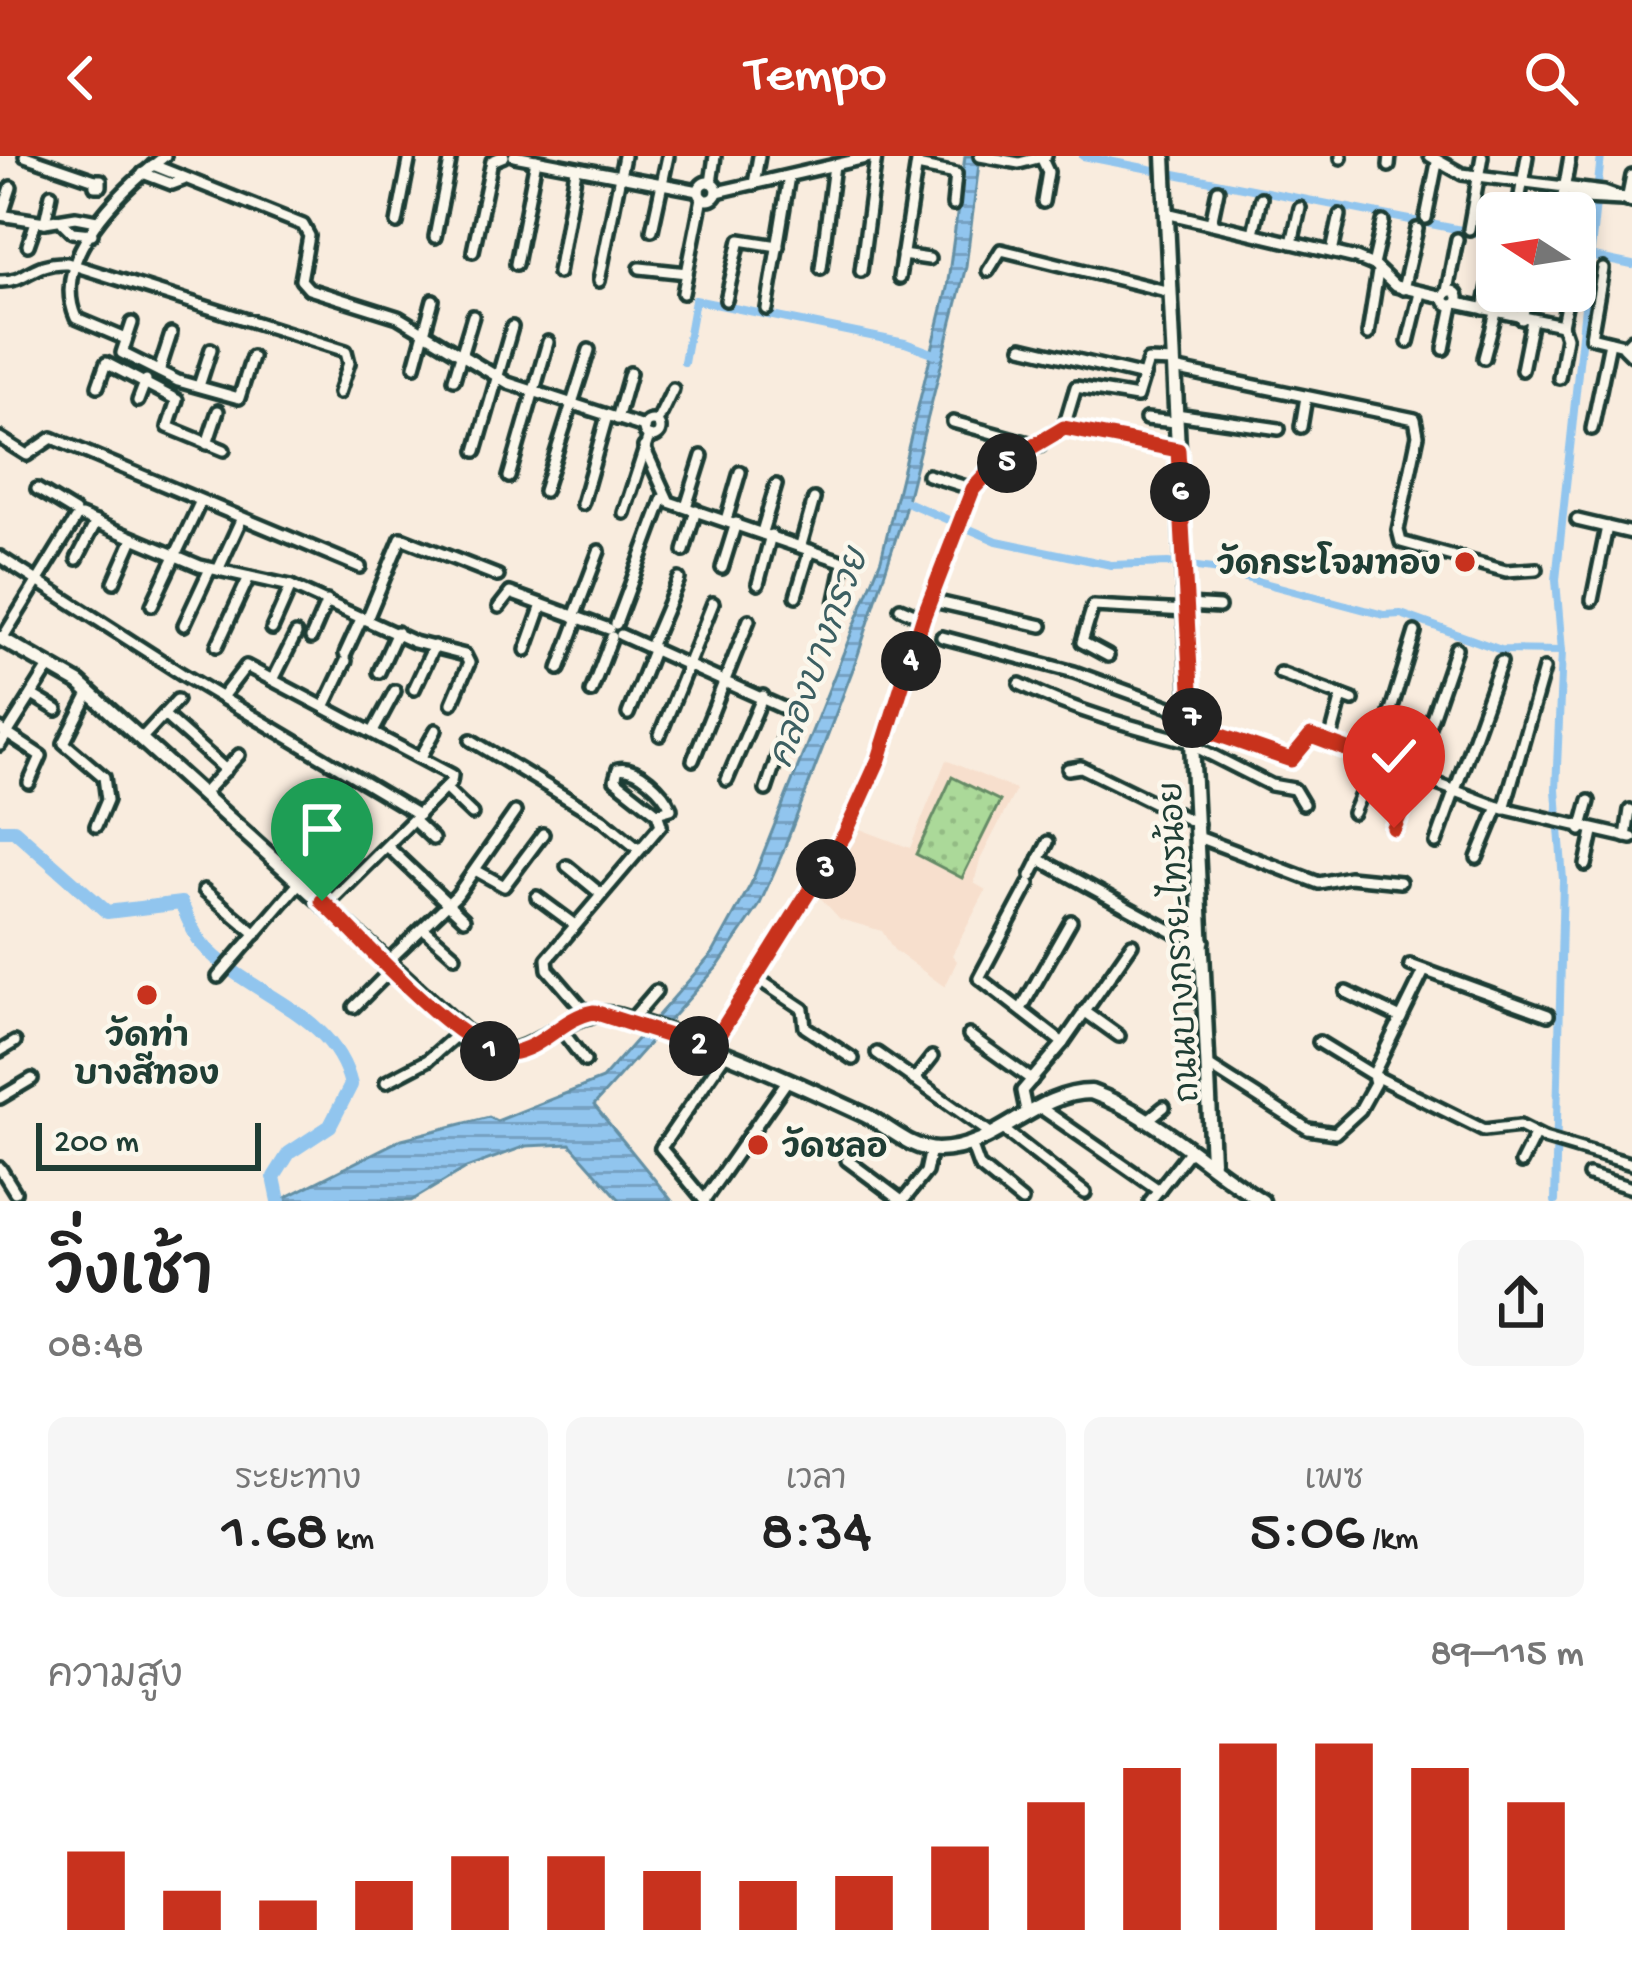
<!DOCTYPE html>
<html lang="th">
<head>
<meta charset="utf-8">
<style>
	:root { --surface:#fff; --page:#f6f6f6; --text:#222; --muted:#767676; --accent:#c8321e }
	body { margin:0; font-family:"Gochi Hand","Playpen Sans Thai",sans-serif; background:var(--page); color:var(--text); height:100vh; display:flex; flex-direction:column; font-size:45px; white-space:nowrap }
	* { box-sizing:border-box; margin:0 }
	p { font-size:39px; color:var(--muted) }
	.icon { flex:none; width:66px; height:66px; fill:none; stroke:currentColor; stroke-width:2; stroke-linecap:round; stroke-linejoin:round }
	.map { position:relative; height:1045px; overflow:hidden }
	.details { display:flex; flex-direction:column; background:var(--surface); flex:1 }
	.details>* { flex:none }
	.needle { width:78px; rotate:282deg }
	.fabs { position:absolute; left:1476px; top:36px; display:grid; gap:24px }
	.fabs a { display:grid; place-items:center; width:120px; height:120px; border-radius:18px; background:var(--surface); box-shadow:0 6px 18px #0003; font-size:60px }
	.scale { position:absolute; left:36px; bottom:30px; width:225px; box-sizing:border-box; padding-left:12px; border:6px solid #1f3d34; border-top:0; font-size:33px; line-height:42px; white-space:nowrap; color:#1f3d34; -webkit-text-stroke:9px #fbf7ec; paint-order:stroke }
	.pin { position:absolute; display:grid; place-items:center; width:102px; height:102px; color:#fff; margin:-123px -51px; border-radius:50% 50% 50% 0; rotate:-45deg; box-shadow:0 0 12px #0007 }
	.pin .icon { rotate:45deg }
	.km { position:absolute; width:60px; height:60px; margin:-30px; border-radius:50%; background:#222; color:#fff; font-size:33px; line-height:60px; text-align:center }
	.round { display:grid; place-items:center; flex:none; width:126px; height:126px; border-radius:18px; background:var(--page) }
	.head { display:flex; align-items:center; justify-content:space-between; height:204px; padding:0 48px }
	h1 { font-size:66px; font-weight:600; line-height:90px }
	.metrics { display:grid; grid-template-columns:repeat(3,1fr); gap:18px; height:204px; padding:12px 48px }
	.metrics div { display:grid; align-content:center; border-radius:18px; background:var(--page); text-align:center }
	.metrics b { font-size:60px; font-weight:600 }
	.metrics small { font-size:33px; font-weight:400 }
	.metrics p { font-size:33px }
	.chart { height:336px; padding:24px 48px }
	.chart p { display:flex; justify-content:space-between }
	.chart svg { width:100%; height:216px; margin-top:12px; stroke:var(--accent); stroke-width:6 }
	header { display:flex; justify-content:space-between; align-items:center; height:156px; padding:0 48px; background:var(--accent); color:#fff; font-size:54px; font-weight:600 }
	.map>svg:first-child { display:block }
</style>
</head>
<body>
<header><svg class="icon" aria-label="back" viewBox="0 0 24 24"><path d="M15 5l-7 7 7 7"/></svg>Tempo<svg class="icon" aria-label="search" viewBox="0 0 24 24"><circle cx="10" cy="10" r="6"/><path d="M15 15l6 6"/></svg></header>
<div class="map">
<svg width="1632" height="1045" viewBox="0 0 1632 1045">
	<defs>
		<pattern id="grass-dots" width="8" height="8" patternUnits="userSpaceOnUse" patternTransform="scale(3)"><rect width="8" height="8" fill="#abd999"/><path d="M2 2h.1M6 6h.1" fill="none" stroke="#93bb84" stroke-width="1.8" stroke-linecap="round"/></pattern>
		<pattern id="water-rules" width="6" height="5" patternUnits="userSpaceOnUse" patternTransform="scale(3)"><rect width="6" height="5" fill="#91c5ee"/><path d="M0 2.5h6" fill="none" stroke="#76a1c2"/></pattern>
	</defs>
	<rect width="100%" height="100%" fill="#f9ecde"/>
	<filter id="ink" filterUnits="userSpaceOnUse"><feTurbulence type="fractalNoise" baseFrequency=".00833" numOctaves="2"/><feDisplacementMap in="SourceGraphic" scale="24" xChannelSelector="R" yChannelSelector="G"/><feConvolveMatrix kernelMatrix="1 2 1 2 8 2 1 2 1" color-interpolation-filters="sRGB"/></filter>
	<g filter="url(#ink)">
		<!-- built -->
		<path fill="#f7dfcd" d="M946,604L1016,634L980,704L974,727L986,734L952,799L957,805L945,831L894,794L882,775L840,763L816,737L852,670L910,692Z"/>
		<!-- grass -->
		<path fill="url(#grass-dots)" stroke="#658b66" stroke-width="3" d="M952,621L1000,645L962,722L916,698Z"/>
		<!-- water -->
		<path fill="url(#water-rules)" stroke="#638fa4" stroke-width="3" d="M965,0H980L966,110L903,360L856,505L782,698L759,750L718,810L594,949L672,1045H621L570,988L526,990L466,1012L411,1045H279L402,983L489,961L497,965L602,923L713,797L751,728L881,403L947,132Z"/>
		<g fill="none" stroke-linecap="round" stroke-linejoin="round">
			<!-- canal -->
			<g stroke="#91c5ee" stroke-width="8">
				<path d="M1083,0L1497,81"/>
				<path d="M1575,97L1632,109"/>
				<path d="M684,206L695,144L905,187L938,199"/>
				<path d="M902,344L997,385L1111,409L1168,407L1212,413L1384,459L1401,458L1501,494L1562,495"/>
				<path d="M1555,1045L1563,724L1556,634L1562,495L1556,424L1601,0"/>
			</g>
			<!-- river -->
			<path stroke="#91c5ee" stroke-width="14" d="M0,674H14L107,756L181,747C187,760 193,778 203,789C247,839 334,855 351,929L330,970L289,997L274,1021L279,1045"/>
			<!-- minor casing -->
			<g stroke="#1f3d34" stroke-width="18">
				<g id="minor">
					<path d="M25,0L95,24"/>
					<path d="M514,0L699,35"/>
					<path d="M980,0L1019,7L1046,0"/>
					<path d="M1430,0L1462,18L1604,36L1632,46"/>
					<path d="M1341,2V0"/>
					<path d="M1042,3L1048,16L1043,46"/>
					<path d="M153,9L303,69L309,80L301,124L309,133L398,161L508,227L644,271"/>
					<path d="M917,10L956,18L953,49"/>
					<path d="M1389,10L1390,0"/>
					<path d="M143,17L172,28L183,24"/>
					<rect x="95" y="24" width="6" height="6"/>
					<circle cx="708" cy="35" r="9"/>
					<path d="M711,27L715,0"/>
					<path d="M754,28L759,0"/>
					<path d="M1566,34L1584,42L1622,44"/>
					<path d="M717,36L874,0"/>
					<path d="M1627,45L1632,20"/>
					<path d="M1166,57L1356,102L1373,109L1395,130L1443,141"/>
					<path d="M1517,57L1527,0"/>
					<path d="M1560,57L1570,0"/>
					<path d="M0,59L45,66L76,61L97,65"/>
					<path d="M2,59L11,31"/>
					<path d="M1426,62L1437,7"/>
					<path d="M45,66L51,38"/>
					<path d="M63,67L72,76L92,78"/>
					<path d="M397,67L410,0"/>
					<path d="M1211,67L1218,34"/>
					<path d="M1469,73L1482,0"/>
					<path d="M652,74L668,0"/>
					<path d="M1253,77L1261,42"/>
					<path d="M435,81L451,0"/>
					<path d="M1292,87L1300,52"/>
					<path d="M28,89L36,66"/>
					<path d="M473,95L492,5L504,0"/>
					<path d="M1332,96L1340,59"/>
					<path d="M902,99L929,103"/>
					<path d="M516,108L536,4"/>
					<path d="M1575,108L1576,106"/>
					<path d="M1373,109L1383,66"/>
					<path d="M640,112L687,117"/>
					<path d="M821,112L834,9"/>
					<path d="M1603,113L1591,181L1624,189"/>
					<path d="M861,115L876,0"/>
					<path d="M988,115L1001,94L1170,136"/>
					<path d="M558,117L576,14"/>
					<path d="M899,122L918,0"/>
					<path d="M0,125C28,126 30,106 67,107L346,195L349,207L339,237"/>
					<path d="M599,125L624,0"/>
					<path d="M1403,133L1417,73"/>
					<circle cx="1451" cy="142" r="7"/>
					<path d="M1447,135L1457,83"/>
					<path d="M683,137L702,42"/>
					<path d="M726,144L740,84L778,90"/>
					<path d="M1457,147L1562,169L1566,181L1559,222"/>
					<path d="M767,153L789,20"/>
					<path d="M1484,153L1497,93"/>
					<path d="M1522,163L1528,135"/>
					<path d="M132,167L122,197L178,225L239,242L252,201"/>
					<path d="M1562,169L1569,135"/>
					<path d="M1368,178L1378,116"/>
					<path d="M126,183L76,162C49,101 122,33 165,0"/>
					<path d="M1632,183L1624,191L1632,199"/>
					<path d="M1408,186L1420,137"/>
					<path d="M1022,191L1144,220"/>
					<path d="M1444,193L1453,149"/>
					<path d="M1484,202L1496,157"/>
					<path d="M415,210L433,144"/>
					<path d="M1174,213L1415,263L1418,279L1398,374L1401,386L1506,415L1537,413"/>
					<path d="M1522,214L1532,164"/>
					<path d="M159,215L171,178"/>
					<path d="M454,223L473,160"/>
					<path d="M98,230L106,207L177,244L168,271L224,294"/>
					<path d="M199,230L211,193"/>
					<path d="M138,245L146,224"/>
					<path d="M1176,258L1279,273"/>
					<path d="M617,263L630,217"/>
					<path d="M1146,263L1176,266"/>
					<circle cx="652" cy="273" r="8"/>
					<path d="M657,266L673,233"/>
					<path d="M953,266L1040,290"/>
					<path d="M1064,271L1178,294"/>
					<path d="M1301,271L1306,241"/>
					<path d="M1592,273L1610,186"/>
					<path d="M0,282L27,299L52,282L360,411"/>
					<path d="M207,288L218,255"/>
					<path d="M644,291L669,346L844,406L835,449"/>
					<path d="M476,295L512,171"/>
					<path d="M928,319L973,333"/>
					<path d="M509,321L548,186"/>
					<path d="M37,333L75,356"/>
					<path d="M544,335L589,194"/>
					<path d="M582,348L607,260"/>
					<path d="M686,351L702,300"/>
					<path d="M624,357L649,280"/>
					<path d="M81,360L200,410L291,430L414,486L465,499L469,507L452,547"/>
					<path d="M726,364L740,316"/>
					<path d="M1577,364L1632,377"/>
					<path d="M762,376L776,329"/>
					<path d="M801,389L814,343"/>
					<path d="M684,395L696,354"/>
					<path d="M0,401L182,518L419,659"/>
					<path d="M77,403L96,366"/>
					<path d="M722,412L736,367"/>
					<path d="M218,414L241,364"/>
					<path d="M114,426L133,383"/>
					<path d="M758,428L771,379"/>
					<path d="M796,440L810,394"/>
					<path d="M929,444L1042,470"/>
					<path d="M1592,444L1607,371"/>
					<path d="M152,449L199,349"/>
					<path d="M1187,449L1219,451"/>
					<path d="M499,451L510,437L609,473"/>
					<path d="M900,452L923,462"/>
					<path d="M574,461L599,395"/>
					<path d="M367,463L401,382L498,420"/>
					<path d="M616,468L663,342"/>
					<path d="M184,469L210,413"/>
					<path d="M272,473L291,430"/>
					<path d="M621,479L792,556L766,634"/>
					<path d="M942,481L1074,516L1192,559"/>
					<path d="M311,482L327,445"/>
					<path d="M2,483L75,364"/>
					<path d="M217,490L249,421"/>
					<path d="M650,491L679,423"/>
					<path d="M526,494L542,449"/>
					<path d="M345,498L362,461"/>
					<path d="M1108,500L1082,486L1093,450L1187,455"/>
					<path d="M559,513L578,462"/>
					<path d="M379,516L397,476"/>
					<path d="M1280,517L1353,544"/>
					<path d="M273,524L296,478"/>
					<path d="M1020,528C1076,556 1133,571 1194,587"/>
					<path d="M414,533L434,490"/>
					<path d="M90,536L64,587L104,621L107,644L96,670"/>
					<path d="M591,536L612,481"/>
					<path d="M32,539L57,554"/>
					<path d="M222,541L246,510L452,619L451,626L327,749"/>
					<path d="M325,549L346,505"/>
					<path d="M628,558L654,492"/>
					<path d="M164,559L226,614"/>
					<path d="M1193,570L1291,604L1311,580L1498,651L1632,682"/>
					<path d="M0,573L41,600L29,627"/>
					<path d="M374,574L395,535"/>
					<path d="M660,579L713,447"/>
					<path d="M141,583L177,544"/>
					<path d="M471,584L603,664L638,693"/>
					<path d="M1330,585L1342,540"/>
					<path d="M0,589L49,511"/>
					<path d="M1194,590L1271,629L1294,633L1303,648"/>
					<path d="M422,599L436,574"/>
					<path d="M693,604L749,464"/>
					<path d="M1068,613L1081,611L1198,668"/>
					<path d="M727,624L763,540"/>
					<path d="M445,632L472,658"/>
					<path d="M203,638L239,599"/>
					<path d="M1504,653L1544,513"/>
					<path d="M1353,657L1376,603L1415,476"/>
					<path d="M413,664L433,683"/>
					<path d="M1394,672L1456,492"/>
					<path d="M1581,674L1589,645"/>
					<path d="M1198,681L1319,727L1349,721L1400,726"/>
					<path d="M1626,681L1630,654"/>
					<path d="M1436,687L1501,506"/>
					<path d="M387,690L464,763"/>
					<path d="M1477,702L1498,651"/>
					<path d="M1039,703L1173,776L1204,785"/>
					<path d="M1586,709L1593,676"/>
					<path d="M567,710L601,738"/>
					<path d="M477,715L504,730L543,678"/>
					<path d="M1031,720L1048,686"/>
					<path d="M1029,728L979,822L1063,887"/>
					<path d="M204,734L256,778"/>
					<path d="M537,741L575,769"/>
					<path d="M423,772L455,800"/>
					<path d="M387,806L457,739L515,656"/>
					<path d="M1410,809L1548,859"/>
					<path d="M1424,815L1373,919L1484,974L1520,970L1544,982L1632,1008"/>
					<path d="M218,821L301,725"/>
					<path d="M755,821L803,853L805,871L853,903"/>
					<path d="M1346,836L1401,862"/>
					<path d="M354,851L393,812"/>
					<path d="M1021,853L1071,765"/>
					<path d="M1084,855L1119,880"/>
					<path d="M586,857L548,813L547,803L661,669L657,657L671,653C664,635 637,609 618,613L615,624L657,657L661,669"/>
					<path d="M631,864L656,835"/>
					<path d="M559,871L585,905"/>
					<path d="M969,879L1032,924"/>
					<path d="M710,893L845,678L879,603L923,462L973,333L988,317L1064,271L1076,231L1137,241L1148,205L1174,206"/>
					<path d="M0,895L15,886"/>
					<path d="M877,897L993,979"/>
					<path d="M1211,911L1308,973L1335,977L1360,954L1375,927L1373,919L1319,886"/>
					<path d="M914,924L932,901"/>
					<path d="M386,926L428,904L461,875"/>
					<path d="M0,942L32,923"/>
					<path d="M1041,952L1159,1034"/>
					<path d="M1027,959L1022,935L1063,887L1132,788"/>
					<path d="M1145,966L1164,951"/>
					<path d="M1003,973L1085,1037"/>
					<path d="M971,988L979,1010L1022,1045"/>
					<path d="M847,1004L902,1045"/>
					<path d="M1521,1007L1535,979"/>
					<path d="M0,1012L15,1036"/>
					<path d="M1589,1019L1632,1032"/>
					<path d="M704,1044L787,925"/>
					<path d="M705,1045L661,992L725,899"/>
					<path d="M903,1045L926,1016L931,993"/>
					<path d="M1150,1045L1190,994"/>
				</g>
			</g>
			<!-- major casing -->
			<g stroke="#1f3d34" stroke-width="21">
				<g id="major">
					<path d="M1164,0L1212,1005"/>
					<path d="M0,482L79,527L483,892C537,911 564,845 618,860C702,884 785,922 865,959C888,970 911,994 938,994C995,994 1035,936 1091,936C1158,960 1205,1010 1262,1045"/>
				</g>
			</g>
			<!-- minor -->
			<use href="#minor" stroke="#fbf7ec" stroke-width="9"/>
			<!-- major -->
			<use href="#major" stroke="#fbf7ec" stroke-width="12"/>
		</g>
	</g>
	<g fill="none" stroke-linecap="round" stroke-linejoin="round" filter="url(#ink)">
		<!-- route casing -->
		<g stroke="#fff" stroke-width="24">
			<path id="route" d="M322,745C357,778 465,901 510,897C542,894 562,861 594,856L710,893L845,678L879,603L923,462L973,333L988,317L1064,272L1178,294L1193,570L1291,604L1311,580L1417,620L1394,672"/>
		</g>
		<!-- route -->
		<use href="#route" stroke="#c8321e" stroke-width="15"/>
	</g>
	<!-- markers -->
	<g fill="#c8321e" stroke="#fbf7ec" stroke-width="4.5">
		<circle cx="1465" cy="406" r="12"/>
		<circle cx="147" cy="839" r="12"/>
		<circle cx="758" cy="989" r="12"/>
	</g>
	<g text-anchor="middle" stroke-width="9" stroke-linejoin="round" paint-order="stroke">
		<!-- poi labels -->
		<g font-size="33" font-weight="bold" fill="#1f3d34" stroke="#fbf7ec" text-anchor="end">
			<text x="1441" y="418">วัดกระโจมทอง</text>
			<text x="147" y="890" text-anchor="middle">วัดท่า<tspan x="147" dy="38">บางสีทอง</tspan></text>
			<text x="782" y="1001" text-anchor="start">วัดชลอ</text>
		</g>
		<!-- street labels -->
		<g font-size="33" fill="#1f3d34" stroke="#fbf7ec">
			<text transform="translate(1177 786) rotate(-93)" y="12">ถนนบางกรวย-ไทรน้อย</text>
		</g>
		<!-- water labels -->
		<g font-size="36" font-style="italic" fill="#3c5f62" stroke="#fbf7ec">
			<text transform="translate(816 501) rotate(-70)" y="13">คลองบางกรวย</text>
		</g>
	</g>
</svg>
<div class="fabs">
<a><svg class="needle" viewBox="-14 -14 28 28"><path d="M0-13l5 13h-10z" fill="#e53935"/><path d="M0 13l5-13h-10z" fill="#767676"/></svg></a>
</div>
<div class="scale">200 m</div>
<div class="pin" style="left:322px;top:745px;background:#1e9e55"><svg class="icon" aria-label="arrive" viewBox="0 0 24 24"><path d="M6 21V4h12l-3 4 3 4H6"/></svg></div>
<div class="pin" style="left:1394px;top:672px;background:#d93025"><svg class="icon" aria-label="check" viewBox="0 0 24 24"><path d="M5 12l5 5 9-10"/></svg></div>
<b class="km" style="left:490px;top:895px">1</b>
<b class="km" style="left:699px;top:890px">2</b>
<b class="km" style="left:826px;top:713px">3</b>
<b class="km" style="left:911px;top:505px">4</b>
<b class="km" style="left:1007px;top:307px">5</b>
<b class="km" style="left:1180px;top:336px">6</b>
<b class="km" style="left:1192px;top:562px">7</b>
</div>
<section class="details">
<div class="head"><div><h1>วิ่งเช้า</h1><p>08:48</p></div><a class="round"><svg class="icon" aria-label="share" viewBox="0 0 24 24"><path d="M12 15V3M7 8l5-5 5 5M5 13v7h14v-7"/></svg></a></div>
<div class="metrics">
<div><p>ระยะทาง</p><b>1.68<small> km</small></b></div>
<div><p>เวลา</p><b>8:34</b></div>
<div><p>เพซ</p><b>5:06<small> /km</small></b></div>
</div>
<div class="chart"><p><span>ความสูง</span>89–115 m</p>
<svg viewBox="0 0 160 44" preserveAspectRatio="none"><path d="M5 44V28M15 44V36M25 44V38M35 44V34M45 44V29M55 44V29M65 44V32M75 44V34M85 44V33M95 44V27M105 44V18M115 44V11M125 44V6M135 44V6M145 44V11M155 44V18"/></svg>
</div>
</section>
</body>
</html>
